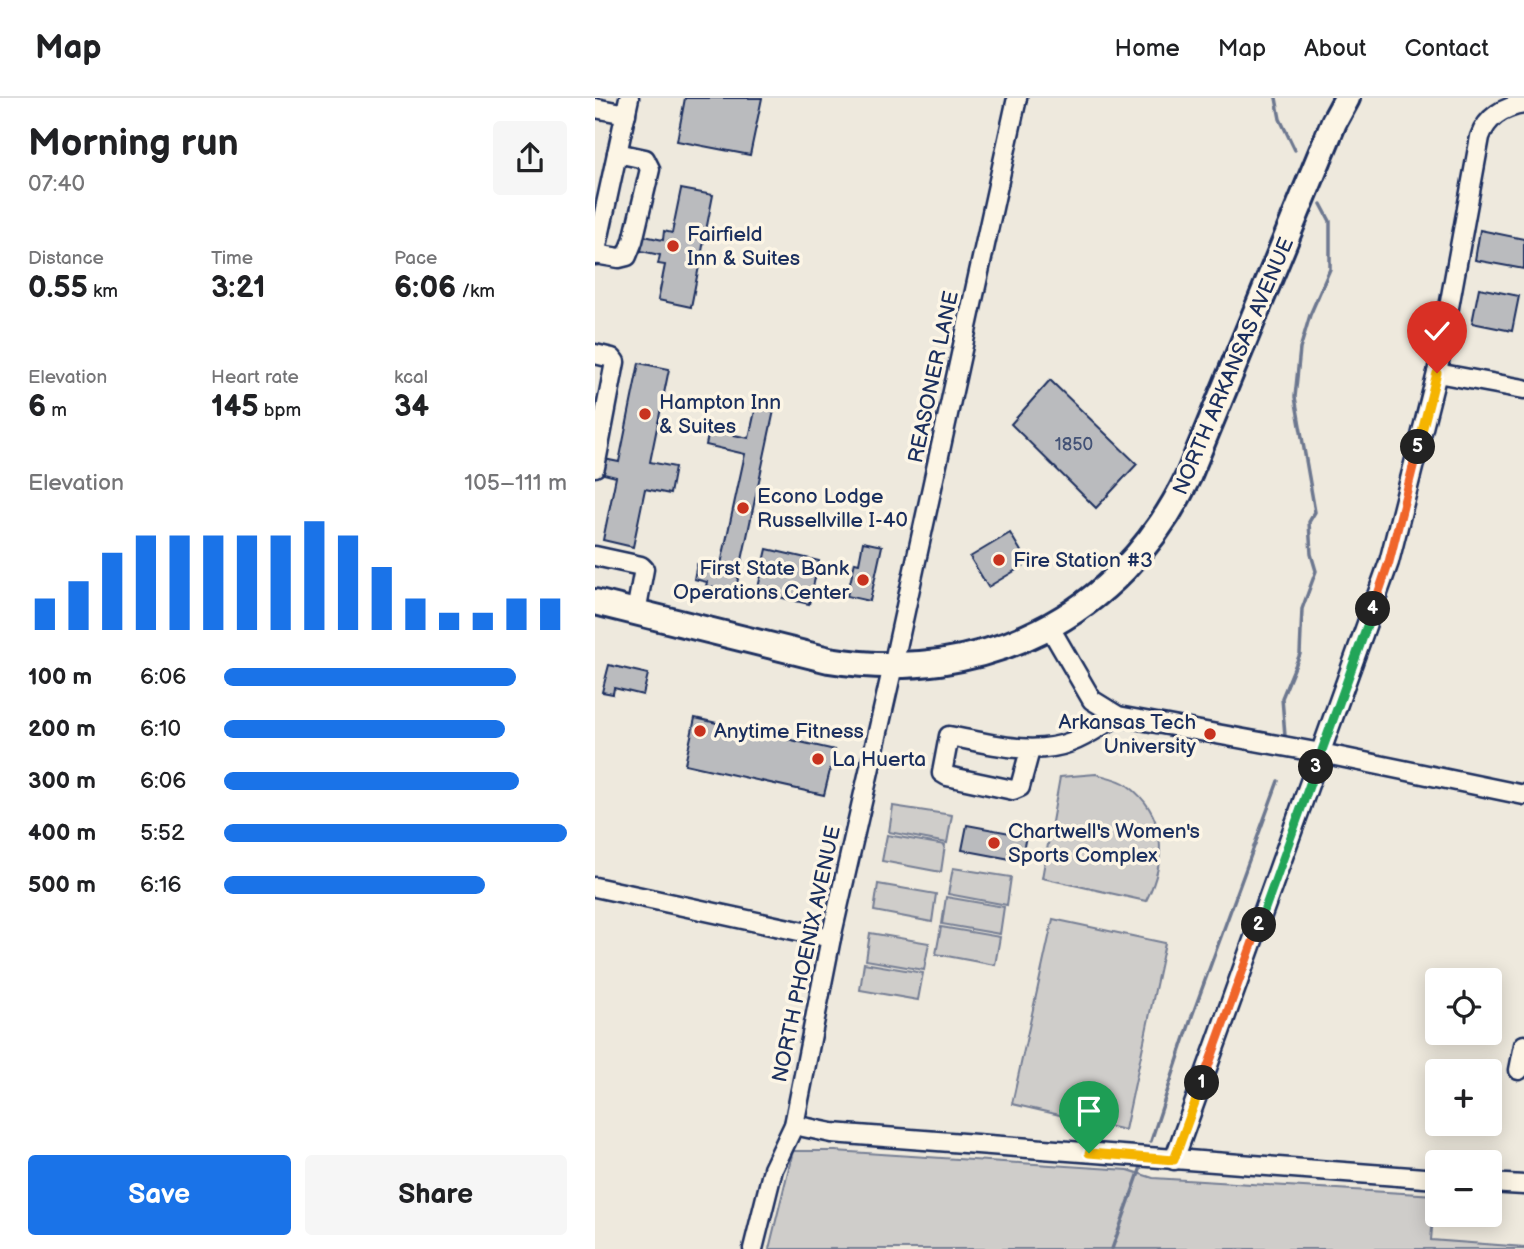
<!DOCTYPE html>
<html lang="en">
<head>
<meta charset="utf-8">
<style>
	:root { --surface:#fff; --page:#f6f6f6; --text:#202124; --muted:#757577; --line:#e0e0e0; --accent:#1a73e8 }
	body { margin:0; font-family:"Balsamiq Sans",sans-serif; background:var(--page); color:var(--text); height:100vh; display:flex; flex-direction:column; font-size:26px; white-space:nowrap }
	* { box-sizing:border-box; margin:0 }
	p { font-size:23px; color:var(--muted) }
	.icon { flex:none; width:38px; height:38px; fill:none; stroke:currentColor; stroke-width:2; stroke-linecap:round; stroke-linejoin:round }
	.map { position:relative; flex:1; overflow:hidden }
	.side { display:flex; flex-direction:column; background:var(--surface); width:595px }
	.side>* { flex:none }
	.fabs { position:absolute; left:830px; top:870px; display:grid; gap:14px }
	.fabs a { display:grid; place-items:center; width:77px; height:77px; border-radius:7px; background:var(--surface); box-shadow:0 4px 18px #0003; font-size:35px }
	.pin { position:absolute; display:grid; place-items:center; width:60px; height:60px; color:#fff; margin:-72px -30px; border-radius:50% 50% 50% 0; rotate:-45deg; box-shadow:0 0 7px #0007 }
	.pin .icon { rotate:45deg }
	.km { position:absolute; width:35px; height:35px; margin:-18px; border-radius:50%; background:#222; color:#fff; font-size:19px; line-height:35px; text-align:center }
	.round { display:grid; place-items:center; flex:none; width:74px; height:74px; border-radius:7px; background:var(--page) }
	.overview { display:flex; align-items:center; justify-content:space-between; height:119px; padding:0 28px }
	h1 { font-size:38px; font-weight:600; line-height:52px }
	.figures { display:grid; grid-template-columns:repeat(3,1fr); gap:10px; height:119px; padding:7px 28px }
	.figures div { display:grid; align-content:center }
	.figures b { font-size:30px; font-weight:600 }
	.figures small { font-size:19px; font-weight:400 }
	.figures p { font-size:19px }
	.chart { height:196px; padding:14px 28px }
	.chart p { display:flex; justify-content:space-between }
	.chart svg { width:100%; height:126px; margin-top:7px; stroke:var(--accent); stroke-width:6 }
	.button { display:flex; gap:14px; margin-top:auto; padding:14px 28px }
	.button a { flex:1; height:80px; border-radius:7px; background:var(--accent); color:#fff; font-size:28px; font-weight:600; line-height:80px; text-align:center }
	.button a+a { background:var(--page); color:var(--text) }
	ul { padding:0 28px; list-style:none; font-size:23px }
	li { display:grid; grid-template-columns:112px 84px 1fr; align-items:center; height:52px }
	li i { height:18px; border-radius:9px; background:var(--accent) }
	header { display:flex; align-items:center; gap:42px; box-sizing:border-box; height:98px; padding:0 35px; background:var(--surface); border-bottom:2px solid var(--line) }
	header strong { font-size:33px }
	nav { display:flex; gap:38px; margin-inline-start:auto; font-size:24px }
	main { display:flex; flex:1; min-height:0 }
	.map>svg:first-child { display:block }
</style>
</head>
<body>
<header>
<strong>Map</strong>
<nav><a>Home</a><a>Map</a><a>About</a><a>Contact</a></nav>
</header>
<main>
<section class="side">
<div class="overview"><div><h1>Morning run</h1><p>07:40</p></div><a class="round"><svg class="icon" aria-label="share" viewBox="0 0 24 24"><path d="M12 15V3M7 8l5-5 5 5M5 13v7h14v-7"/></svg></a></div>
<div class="figures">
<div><p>Distance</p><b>0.55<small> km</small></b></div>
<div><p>Time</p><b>3:21</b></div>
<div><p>Pace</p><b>6:06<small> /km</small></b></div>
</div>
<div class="figures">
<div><p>Elevation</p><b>6<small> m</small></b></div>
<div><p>Heart rate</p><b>145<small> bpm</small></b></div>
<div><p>kcal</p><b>34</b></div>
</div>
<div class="chart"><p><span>Elevation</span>105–111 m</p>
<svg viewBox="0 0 160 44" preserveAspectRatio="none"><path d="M5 44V33M15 44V27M25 44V17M35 44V11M45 44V11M55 44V11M65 44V11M75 44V11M85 44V6M95 44V11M105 44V22M115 44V33M125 44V38M135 44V38M145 44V33M155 44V33"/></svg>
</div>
<ul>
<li><b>100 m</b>6:06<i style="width:85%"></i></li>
<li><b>200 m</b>6:10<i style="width:82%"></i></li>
<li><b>300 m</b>6:06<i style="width:86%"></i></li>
<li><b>400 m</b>5:52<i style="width:100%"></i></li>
<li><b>500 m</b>6:16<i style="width:76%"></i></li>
</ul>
<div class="button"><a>Save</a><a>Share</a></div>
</section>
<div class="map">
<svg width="929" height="1151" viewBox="0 0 929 1151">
	<rect width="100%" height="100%" fill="#eee9dd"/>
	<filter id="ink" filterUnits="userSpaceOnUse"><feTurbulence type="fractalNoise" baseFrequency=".0143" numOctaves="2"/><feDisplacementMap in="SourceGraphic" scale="14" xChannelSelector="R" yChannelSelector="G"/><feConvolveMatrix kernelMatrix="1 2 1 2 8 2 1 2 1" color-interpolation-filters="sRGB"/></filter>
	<g filter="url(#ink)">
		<!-- green -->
		<g fill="#cfcdca" stroke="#757e94" stroke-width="2">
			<path d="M501,676C511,679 524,681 532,687C572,716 572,762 551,803L447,780L465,679Z"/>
			<path d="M298,708L357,717L352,745L294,734Z"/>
			<path d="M292,737L350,747L346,774L287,763Z"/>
			<path d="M358,770L416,779L412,807L353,796Z"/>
			<path d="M283,786L341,796L337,824L279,813Z"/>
			<path d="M351,799L409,809L405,836L347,826Z"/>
			<path d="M458,821L570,845L530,1032L417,1006Z"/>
			<path d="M346,829L405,839L400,867L341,856Z"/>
			<path d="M275,835L334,845L329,872L271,862Z"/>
			<path d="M269,865L328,875L323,902L265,892Z"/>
			<path d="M198,1053H240L533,1072L558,1080L840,1097L836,1142L929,1149V1151H174Z"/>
		</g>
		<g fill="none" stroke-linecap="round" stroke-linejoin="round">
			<!-- stream -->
			<g stroke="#6c778f" stroke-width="3.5">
				<path d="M681,0L685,21L700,52"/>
				<path d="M690,638L687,600L705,556L707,511L721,473L716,456L714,424L720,414L700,299L705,251L715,217L735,171V123L726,106"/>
				<path d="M556,1043L597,918L683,683"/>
				<path d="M517,1151L546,1069"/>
			</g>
		</g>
		<!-- building -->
		<g fill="#babbbe" stroke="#1b2f5e" stroke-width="2">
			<path d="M90,0H167L155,57L82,43Z"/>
			<path d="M86,91L118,97L96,209L63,202L70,167L63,166L65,157L46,153L49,138L68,142L69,133L77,135Z"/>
			<path d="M885,132L929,141V171L880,162Z"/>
			<path d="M884,190L924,198L917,233L877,225Z"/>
			<path d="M44,265L74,271L55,364L80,369L75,396L50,391L38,449L8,442L21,379L1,374L4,360L24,364Z"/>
			<path d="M455,282L542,366L501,410L416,326Z"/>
			<path d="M163,299L181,303L140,495L111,488L112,484L99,481L102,466L115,469L116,464L126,466L150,356L111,347L114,332L154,340Z"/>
			<path d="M415,435L433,465L393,489L375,459Z"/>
			<path d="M268,444L287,448L275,503L252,498L260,464L264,465Z"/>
			<path d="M172,451L224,463L214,506L162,494Z"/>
			<path d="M14,567L53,576L48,597L19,590L18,596L7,594Z"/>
			<path d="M100,620L240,652L229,697L90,666Z"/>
			<path d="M372,727L431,738L426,763L367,752Z"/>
		</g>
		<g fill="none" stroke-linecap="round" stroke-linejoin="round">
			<!-- minor casing -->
			<g stroke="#1b2f5e" stroke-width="23">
				<g id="minor">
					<path d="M0,10L31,16"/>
					<path d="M0,156L24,160L32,158L38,143L55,71L50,61L22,55"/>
					<path d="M0,157L34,0"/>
					<path d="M0,256L17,260L20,264L0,369"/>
					<path d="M842,275L929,291"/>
					<path d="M0,458L46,468L49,471L41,514"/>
					<path d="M454,528L497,602L523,618L726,655L929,697"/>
					<path d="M435,652L425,689L418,692L352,678L347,675L354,638C394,645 437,659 476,644C493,638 508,626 523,618"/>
					<path d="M0,789L236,840"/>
					<path d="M924,972L929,947"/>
					<path d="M199,1027L237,1035L842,1081"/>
					<path d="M579,1062L794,464L842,275L885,39C892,19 909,9 929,6"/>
					<path d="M894,1085L929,1087"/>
					<path d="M158,1151L178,1071L199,1027L236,840L298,568L422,0"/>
				</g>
			</g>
			<!-- highway casing -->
			<g stroke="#1b2f5e" stroke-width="30">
				<path id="highway" d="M0,504L234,562C387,587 525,520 593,379L739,24L752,0"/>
			</g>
			<!-- minor -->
			<use href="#minor" stroke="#fcf5e5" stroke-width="18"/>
			<!-- highway -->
			<use href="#highway" stroke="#fcf5e5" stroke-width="24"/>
		</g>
	</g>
	<g fill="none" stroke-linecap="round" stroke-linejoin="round" filter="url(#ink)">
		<!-- split-1 casing -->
		<g stroke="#fff" stroke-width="14">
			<path id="split-1" d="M494,1055L579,1062L607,985"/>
		</g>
		<!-- split-2 casing -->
		<g stroke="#fff" stroke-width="14">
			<path id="split-2" d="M607,985L664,827"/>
		</g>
		<!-- split-3 casing -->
		<g stroke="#fff" stroke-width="14">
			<path id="split-3" d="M664,827L721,669"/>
		</g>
		<!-- split-4 casing -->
		<g stroke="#fff" stroke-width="14">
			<path id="split-4" d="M721,669L778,511"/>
		</g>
		<!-- split-5 casing -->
		<g stroke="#fff" stroke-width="14">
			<path id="split-5" d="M778,511L794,464L823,349"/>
		</g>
		<!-- split-6 casing -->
		<g stroke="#fff" stroke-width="14">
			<path id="split-6" d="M823,349L842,275"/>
		</g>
		<!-- split-1 -->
		<use href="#split-1" stroke="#f5b400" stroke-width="9"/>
		<!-- split-2 -->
		<use href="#split-2" stroke="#f0652b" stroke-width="9"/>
		<!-- split-3 -->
		<use href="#split-3" stroke="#22a559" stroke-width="9"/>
		<!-- split-4 -->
		<use href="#split-4" stroke="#22a559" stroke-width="9"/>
		<!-- split-5 -->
		<use href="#split-5" stroke="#f0652b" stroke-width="9"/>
		<!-- split-6 -->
		<use href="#split-6" stroke="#f5b400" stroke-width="9"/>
	</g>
	<!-- markers -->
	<g fill="#c8321e" stroke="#fcf5e5" stroke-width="2.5">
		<circle cx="78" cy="148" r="7"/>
		<circle cx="50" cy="316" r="7"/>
		<circle cx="148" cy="410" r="7"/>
		<circle cx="404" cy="462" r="7"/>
		<circle cx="268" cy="482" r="7"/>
		<circle cx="105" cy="633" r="7"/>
		<circle cx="615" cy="636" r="7"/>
		<circle cx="223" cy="661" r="7"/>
		<circle cx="399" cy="745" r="7"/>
	</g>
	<g text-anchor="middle" stroke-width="7" stroke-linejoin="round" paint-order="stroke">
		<!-- number labels -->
		<g font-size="18" fill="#435276">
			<text x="479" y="352">1850</text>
		</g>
		<!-- poi labels -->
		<g font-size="21" fill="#1b2f5e" stroke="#fcf5e5" text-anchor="start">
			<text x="92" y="143">Fairfield<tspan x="92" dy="24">Inn &amp; Suites</tspan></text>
			<text x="64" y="311">Hampton Inn<tspan x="64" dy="24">&amp; Suites</tspan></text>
			<text x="162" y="405">Econo Lodge<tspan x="162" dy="24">Russellville I-40</tspan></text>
			<text x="418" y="469">Fire Station #3</text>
			<text x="254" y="477" text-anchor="end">First State Bank<tspan x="254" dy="24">Operations Center</tspan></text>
			<text x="601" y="631" text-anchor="end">Arkansas Tech<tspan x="601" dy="24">University</tspan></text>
			<text x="119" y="640">Anytime Fitness</text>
			<text x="237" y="668">La Huerta</text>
			<text x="413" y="740">Chartwell's Women's<tspan x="413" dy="24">Sports Complex</tspan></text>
		</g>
		<!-- street labels -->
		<g font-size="21" fill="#1b2f5e" stroke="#fcf5e5">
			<text transform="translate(638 268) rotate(-67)" y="7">NORTH ARKANSAS AVENUE</text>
			<text transform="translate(338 279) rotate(-78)" y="7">REASONER LANE</text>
			<text transform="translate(211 856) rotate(-78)" y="7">NORTH PHOENIX AVENUE</text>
		</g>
	</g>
</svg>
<div class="fabs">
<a><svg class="icon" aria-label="locate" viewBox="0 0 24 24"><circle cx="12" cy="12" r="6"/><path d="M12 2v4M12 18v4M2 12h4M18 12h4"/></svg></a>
<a>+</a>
<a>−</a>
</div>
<div class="pin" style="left:494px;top:1055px;background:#1e9e55"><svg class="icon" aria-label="arrive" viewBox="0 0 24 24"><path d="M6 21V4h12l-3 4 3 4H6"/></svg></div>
<div class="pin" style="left:842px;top:275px;background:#d93025"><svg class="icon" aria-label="check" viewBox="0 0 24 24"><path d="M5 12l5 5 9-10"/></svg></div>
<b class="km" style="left:607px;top:985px">1</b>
<b class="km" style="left:664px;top:827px">2</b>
<b class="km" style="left:721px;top:669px">3</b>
<b class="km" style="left:778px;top:511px">4</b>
<b class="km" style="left:823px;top:349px">5</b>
</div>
</main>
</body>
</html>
